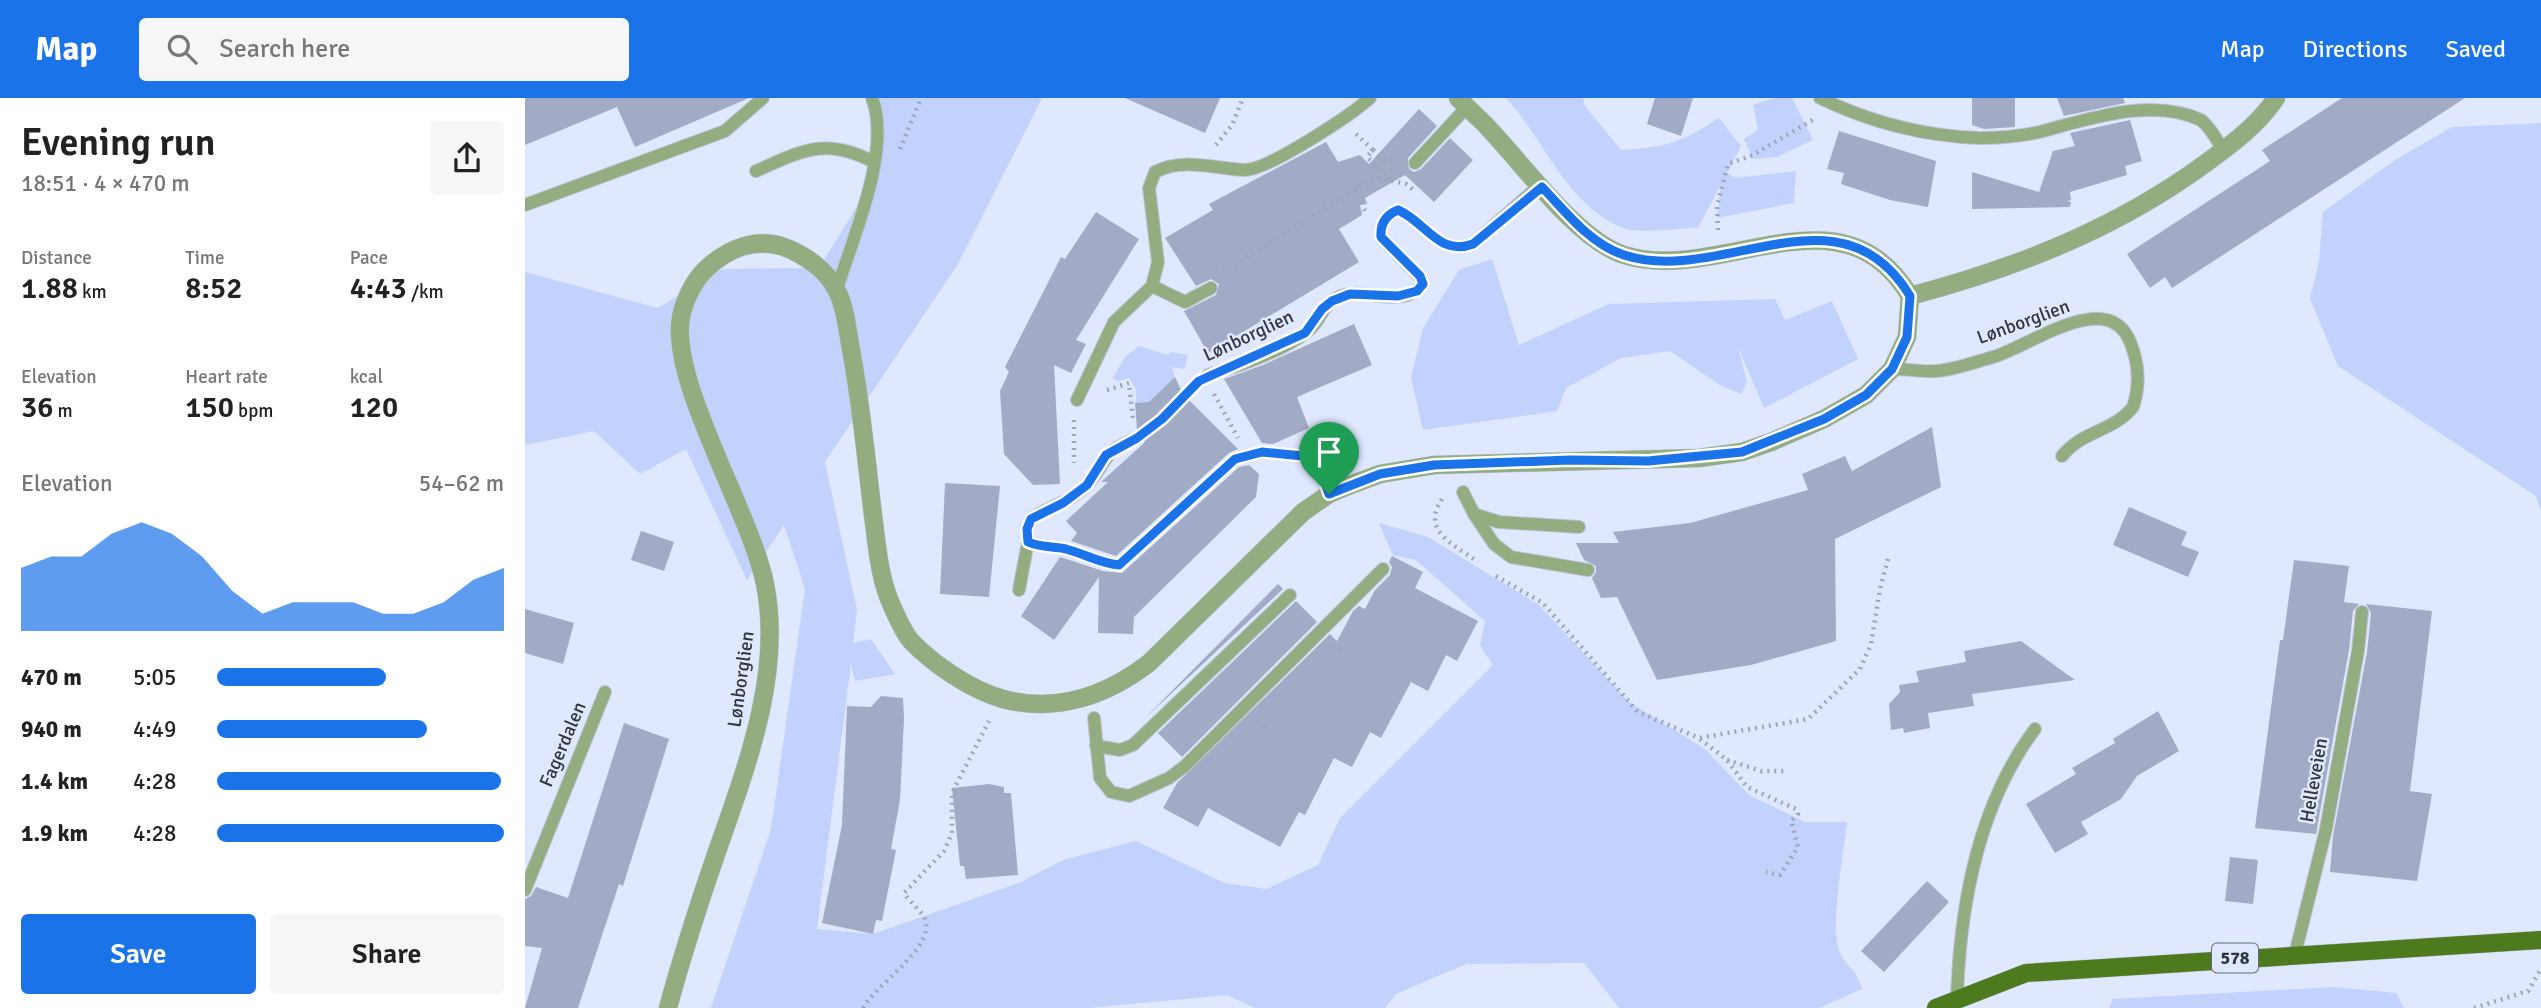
<!DOCTYPE html>
<html lang="en">
<head>
<meta charset="utf-8">
<style>
	:root { --surface:#fff; --page:#f6f6f6; --text:#222; --muted:#767676; --accent:#1a73e8 }
	body { margin:0; font-family:Signika,sans-serif; background:var(--page); color:var(--text); height:100vh; display:flex; flex-direction:column; font-size:26px; white-space:nowrap }
	* { box-sizing:border-box; margin:0 }
	p { font-size:23px; color:var(--muted) }
	.icon { flex:none; width:38px; height:38px; fill:none; stroke:currentColor; stroke-width:2; stroke-linecap:round; stroke-linejoin:round }
	.map { position:relative; flex:1; overflow:hidden }
	.details { display:flex; flex-direction:column; background:var(--surface); width:525px }
	.details>* { flex:none }
	.pin { position:absolute; display:grid; place-items:center; width:60px; height:60px; color:#fff; margin:-72px -30px; border-radius:50% 50% 50% 0; rotate:-45deg; box-shadow:0 0 7px #0007 }
	.pin .icon { rotate:45deg }
	.round { display:grid; place-items:center; flex:none; width:74px; height:74px; border-radius:7px; background:var(--page) }
	.headline { display:flex; align-items:center; justify-content:space-between; height:119px; padding:0 21px }
	h1 { font-size:38px; font-weight:600; line-height:52px }
	.stats { display:grid; grid-template-columns:repeat(3,1fr); gap:10px; height:119px; padding:7px 21px }
	.stats div { display:grid; align-content:center }
	.stats b { font-size:30px; font-weight:600 }
	.stats small { font-size:19px; font-weight:400 }
	.stats p { font-size:19px }
	.chart { height:196px; padding:14px 21px }
	.chart p { display:flex; justify-content:space-between }
	.chart svg { width:100%; height:126px; margin-top:7px; fill:var(--accent); opacity:.7 }
	.action { display:flex; gap:14px; margin-top:auto; padding:14px 21px }
	.action a { flex:1; height:80px; border-radius:7px; background:var(--accent); color:#fff; font-size:28px; font-weight:600; line-height:80px; text-align:center }
	.action a+a { background:var(--page); color:var(--text) }
	ul { padding:0 21px; list-style:none; font-size:23px }
	li { display:grid; grid-template-columns:112px 84px 1fr; align-items:center; height:52px }
	li i { height:18px; border-radius:9px; background:var(--accent) }
	header { display:flex; align-items:center; gap:42px; box-sizing:border-box; height:98px; padding:0 35px; background:var(--accent); color:#fff }
	header strong { font-size:33px }
	nav { display:flex; gap:38px; margin-inline-start:auto; font-size:24px }
	.search { width:490px; height:63px; background:var(--page); display:flex; align-items:center; gap:18px; box-sizing:border-box; padding:0 24px; border-radius:7px; color:var(--muted); font-size:26px }
	main { display:flex; flex:1; min-height:0 }
	.map>svg:first-child { display:block }
</style>
</head>
<body>
<header>
<strong>Map</strong>
<div class="search"><svg class="icon" aria-label="search" viewBox="0 0 24 24"><circle cx="10" cy="10" r="6"/><path d="M15 15l6 6"/></svg>Search here</div>
<nav><a>Map</a><a>Directions</a><a>Saved</a></nav>
</header>
<main>
<section class="details">
<div class="headline"><div><h1>Evening run</h1><p>18:51 · 4 × 470 m</p></div><a class="round"><svg class="icon" aria-label="share" viewBox="0 0 24 24"><path d="M12 15V3M7 8l5-5 5 5M5 13v7h14v-7"/></svg></a></div>
<div class="stats">
<div><p>Distance</p><b>1.88<small> km</small></b></div>
<div><p>Time</p><b>8:52</b></div>
<div><p>Pace</p><b>4:43<small> /km</small></b></div>
</div>
<div class="stats">
<div><p>Elevation</p><b>36<small> m</small></b></div>
<div><p>Heart rate</p><b>150<small> bpm</small></b></div>
<div><p>kcal</p><b>120</b></div>
</div>
<div class="chart"><p><span>Elevation</span>54–62 m</p>
<svg viewBox="0 0 160 44" preserveAspectRatio="none"><path d="M0 44V22L10 18L20 18L30 10L40 6L50 10L60 18L70 30L80 38L90 34L100 34L110 34L120 38L130 38L140 34L150 26L160 22V44z"/></svg>
</div>
<ul>
<li><b>470 m</b>5:05<i style="width:59%"></i></li>
<li><b>940 m</b>4:49<i style="width:73%"></i></li>
<li><b>1.4 km</b>4:28<i style="width:99%"></i></li>
<li><b>1.9 km</b>4:28<i style="width:100%"></i></li>
</ul>
<div class="action"><a>Save</a><a>Share</a></div>
</section>
<div class="map">
<svg width="2016" height="910" viewBox="0 0 2016 910">
	<rect width="100%" height="100%" fill="#dfe8fe"/>
	<!-- green -->
	<g fill="#c2d2fc">
		<path d="M345,0H517L433,166L300,364L332,512L328,545L346,541L370,576L330,583L326,566L292,831L348,836L494,785L538,762L611,743L700,785L742,791L793,767L815,720L968,567L955,547L960,523L891,462L868,457L854,425L903,439L1014,507L1104,604L1180,651L1224,697L1280,724H1322C1319,754 1304,829 1315,855C1321,869 1331,870 1337,891L1294,910H1094L1059,865L941,866L871,896L860,910H730L702,897L564,910H186L246,731L280,491L259,427L222,482L161,351L115,376L69,333L0,347V174L133,210L197,171L294,170L347,84Z"/>
		<path d="M981,0H1058L1060,8L1096,52C1143,49 1155,45 1194,20L1216,48L1202,75L1211,80L1271,73L1269,105L1192,120L1196,86L1173,130C1155,130 1112,136 1098,130C1040,106 1021,43 981,0Z"/>
		<path d="M1249,0H1267L1288,42L1252,59L1228,61L1219,41L1233,32L1228,7Z"/>
		<path d="M2016,25V413L2011,398L1813,268L1785,201L1794,163L1798,114L1870,62L1927,29Z"/>
		<path d="M967,161L994,247L1084,206L1250,201L1260,222L1307,203L1333,261L1239,310L1213,249L1222,284L1216,296L1195,287L1145,253L1096,260L1041,290L1032,313L898,332L886,280L898,230L934,172Z"/>
		<path d="M614,248L643,257L645,254L663,257L659,271L647,269L650,281L625,304L611,305V291L604,280L593,283L588,280L600,259Z"/>
		<path d="M1809,889L1871,895L1879,910H1584L1588,901Z"/>
	</g>
	<!-- building -->
	<g fill="#a1abc5">
		<path d="M0,0H224L110,49L92,9L0,47Z"/>
		<path d="M600,0H695L680,35Z"/>
		<path d="M1130,0H1168L1156,38L1122,26Z"/>
		<path d="M1447,0H1490V29L1459,31L1447,27Z"/>
		<path d="M1532,0H1598L1600,5L1539,18Z"/>
		<path d="M1817,0H1940L1647,190L1640,179L1625,190L1602,156L1745,63L1737,52Z"/>
		<path d="M894,11L912,28L883,60L884,71L889,74L896,71L925,40L948,62L909,104L880,77L840,100L842,106L835,107L837,117L814,131L834,164L683,255L659,213L691,197L694,186L686,181L671,188L640,140L688,112L684,106L801,44L813,64L835,57L844,66Z"/>
		<path d="M1605,22L1617,63L1600,68L1602,77L1545,94L1546,102L1542,103L1546,104L1545,109L1447,111V74L1514,94L1528,53L1550,48L1545,35Z"/>
		<path d="M1314,33L1411,63L1403,109L1365,102L1316,86L1319,75L1302,71Z"/>
		<path d="M571,114L614,141L551,242L561,246L546,275L529,267L535,386L508,387L479,356L475,293L484,274L480,269L536,159L540,161Z"/>
		<path d="M829,226L847,267L772,299L784,330L748,346L737,345L699,281L738,267Z"/>
		<path d="M650,279L658,296L713,351L704,355L591,458L546,443L552,435L541,423L583,384H576L619,345L620,336L612,331L610,305L624,304Z"/>
		<path d="M1407,329L1416,389L1310,441L1311,543L1226,567L1132,582L1092,499L1076,500L1067,480L1071,474V468L1059,462L1051,445H1094L1088,434L1165,425L1283,392L1277,376L1320,358L1327,373Z"/>
		<path d="M724,367L734,376L731,399L609,519L608,536L573,535L574,479L529,542L496,518L535,459L578,473L597,475L714,369Z"/>
		<path d="M420,385L475,388L464,499L415,496Z"/>
		<path d="M1604,409L1662,434L1656,447L1674,454L1663,479L1588,447Z"/>
		<path d="M116,433L149,444L139,473L106,462Z"/>
		<path d="M867,458L898,474L890,490L953,523L932,563L921,557L903,593L886,584L856,640L845,634L827,669L809,660L780,717L774,714L755,749L683,710L673,729L638,710L652,685L805,536L812,543L828,513L834,508L840,511L850,492L865,477L867,469L864,464Z"/>
		<path d="M1769,462L1824,468L1819,504L1834,506L1828,513L1824,552L1791,736L1730,730L1755,542H1758Z"/>
		<path d="M753,486L758,491L619,621Z"/>
		<path d="M771,503L792,524L657,659L633,635Z"/>
		<path d="M1841,506L1907,513L1885,693L1907,696L1892,783L1805,774L1808,738L1842,554L1846,515Z"/>
		<path d="M0,511L49,525L38,566L0,555Z"/>
		<path d="M1496,543L1550,582L1447,596L1449,608L1403,615L1405,630L1379,635L1378,630L1366,632L1364,606L1375,594L1374,587L1394,584L1391,573L1441,564L1439,553Z"/>
		<path d="M356,598L378,600L379,621L375,702L366,751L371,752L357,823L351,822L348,836L297,825L317,727L322,608L346,609Z"/>
		<path d="M1633,613L1654,653L1612,678L1596,701L1556,724L1563,736L1530,755L1501,706L1551,676L1547,670L1590,645L1588,641Z"/>
		<path d="M99,625L144,641L98,788L94,786L53,910H0L17,850L0,848V801L6,798L11,789L43,800Z"/>
		<path d="M464,686L479,689V695H486L493,777L441,781L439,768H435L427,690Z"/>
		<path d="M1705,759L1733,762L1728,806L1700,803Z"/>
		<path d="M1402,783L1424,804L1359,874L1336,853Z"/>
	</g>
	<g fill="none" stroke-linecap="round" stroke-linejoin="round">
		<!-- service casing -->
		<g stroke="#bcc4d8" stroke-width="14">
			<g id="service">
				<path d="M1295,0C1345,24 1398,38 1454,40C1476,40 1501,38 1522,32C1570,19 1629,0 1676,22C1686,30 1692,42 1698,52"/>
				<path d="M890,65L942,9"/>
				<path d="M231,73C279,52 299,39 349,64"/>
				<path d="M0,107L200,33L238,0"/>
				<path d="M627,188L660,204L686,190"/>
				<path d="M312,191C328,139 367,52 347,0"/>
				<path d="M1367,271C1382,271 1397,274 1411,273C1429,272 1450,264 1468,259C1504,249 1584,187 1606,246C1614,267 1615,288 1608,309C1588,334 1558,332 1537,358"/>
				<path d="M683,277C712,269 760,252 783,233C797,222 797,205 816,198C841,189 879,212 898,186L895,179L856,139C855,126 861,117 873,112C901,124 914,159 948,146L1006,95L1017,89"/>
				<path d="M552,302L589,224L627,188L633,164L624,90L630,74C659,59 690,71 720,72C743,72 826,17 845,0"/>
				<path d="M612,340C574,355 585,362 562,387C546,404 524,408 506,421L502,431L503,444C516,450 528,448 541,451C560,456 574,465 594,467L710,361L738,354L777,358L797,375L804,396"/>
				<path d="M938,394L949,416L974,424L1054,429"/>
				<path d="M949,416L969,446L986,459L1063,472"/>
				<path d="M494,492L503,444"/>
				<path d="M569,620L575,680L586,694L604,698L644,680L660,668L858,471"/>
				<path d="M571,648L595,652L608,647L765,497"/>
				<path d="M0,792L80,594"/>
				<path d="M1770,856L1801,731L1833,553L1837,514"/>
				<path d="M1432,900C1435,806 1453,707 1510,631"/>
			</g>
		</g>
		<!-- minor casing -->
		<g stroke="#bcc4d8" stroke-width="19">
			<path id="minor" d="M1385,198C1491,170 1591,131 1681,65C1707,46 1733,27 1751,0"/>
		</g>
		<!-- tertiary casing -->
		<g stroke="#bcc4d8" stroke-width="19">
			<path id="tertiary" d="M143,910C156,862 171,815 187,768C217,680 259,580 240,486C226,415 144,283 156,219C159,203 169,182 181,171C202,151 230,139 259,149C280,157 302,172 312,193C320,208 322,229 325,246C336,303 341,360 348,417C352,447 354,480 367,508C372,519 378,534 386,543C409,567 446,592 478,601C531,615 581,598 624,565L778,414L804,396L828,386L855,376L909,367L1174,360L1217,354L1246,344L1299,321L1341,297L1367,271L1382,239L1385,198C1316,83 1196,187 1099,157C1053,142 1000,69 967,34C957,22 944,12 933,0"/>
		</g>
		<!-- primary casing -->
		<g stroke="#bcc4d8" stroke-width="19">
			<path id="primary" d="M1411,910L1501,875L2016,842"/>
		</g>
		<!-- path -->
		<g stroke="#9da5b6" stroke-width="4.5" stroke-dasharray="2 5" stroke-linecap="butt">
			<path d="M831,36L848,52L842,59L868,83"/>
			<path d="M691,47L707,27L718,0"/>
			<path d="M375,51L396,0"/>
			<path d="M848,52L859,62H871"/>
			<path d="M830,92L840,113"/>
			<path d="M1193,132L1192,108L1203,66L1228,57L1291,20"/>
			<path d="M698,174L851,79L881,86L890,93"/>
			<path d="M582,292L604,285L608,321"/>
			<path d="M689,296L713,340"/>
			<path d="M549,322V365"/>
			<path d="M629,326L669,289"/>
			<path d="M917,401C895,433 930,447 953,464"/>
			<path d="M971,478L1018,505L1113,614L1174,640L1283,621L1335,571L1346,546L1355,491L1364,457"/>
			<path d="M808,549L820,554"/>
			<path d="M732,625L745,629"/>
			<path d="M1175,641L1202,662L1222,689L1271,711L1273,716L1266,723L1273,749L1255,777L1241,774"/>
			<path d="M1202,662L1236,673H1260"/>
			<path d="M338,910C348,889 412,848 400,821C396,812 385,805 379,795L419,753L427,735V695L464,623"/>
			<path d="M1949,910L2003,893L2016,871"/>
		</g>
		<!-- service -->
		<use href="#service" stroke="#93ad80" stroke-width="12"/>
		<!-- minor -->
		<use href="#minor" stroke="#93ad80" stroke-width="18"/>
		<!-- tertiary -->
		<use href="#tertiary" stroke="#93ad80" stroke-width="18"/>
		<!-- primary -->
		<use href="#primary" stroke="#4c7a1d" stroke-width="18"/>
	</g>
	<g fill="none" stroke-linecap="round" stroke-linejoin="round">
		<!-- route casing -->
		<g stroke="#fff" stroke-width="14">
			<path id="route" d="M1017,89C1040,113 1065,146 1099,157C1196,189 1315,82 1385,198L1382,239L1367,271L1341,297L1299,321L1217,354L1123,363L1045,362L909,367L855,376L804,396L797,375L778,358L737,354L710,361L594,467C574,465 560,456 541,451C528,448 516,450 503,444L502,431L506,421L538,405L562,387L581,357L612,340L637,321L674,283L780,235L797,211L807,203L825,196L873,198L892,193L898,186L895,178L856,139C855,126 861,117 873,112C901,124 914,159 948,146Z"/>
		</g>
		<!-- route -->
		<use href="#route" stroke="#1a73e8" stroke-width="9"/>
	</g>
	<g text-anchor="middle" stroke-width="5" stroke-linejoin="round" paint-order="stroke">
		<!-- shield labels -->
		<rect fill="#dfe8fe" stroke="#656b78" stroke-width="2" x="1687" y="845.5" width="46" height="29" rx="5"/>
		<g font-size="18" font-weight="bold" fill="#31353f">
			<text x="1710" y="866">578</text>
		</g>
		<!-- street labels -->
		<g font-size="19" fill="#31353f" stroke="#dfe8fe">
			<text transform="translate(1498 223) rotate(-20)" y="7">Lønborglien</text>
			<text transform="translate(723 237) rotate(-25)" y="7">Lønborglien</text>
			<text transform="translate(215 581) rotate(-82)" y="7">Lønborglien</text>
			<text transform="translate(37 646) rotate(-67)" y="7">Fagerdalen</text>
			<text transform="translate(1788 682) rotate(-80)" y="7">Helleveien</text>
		</g>
	</g>
</svg>
<div class="pin" style="left:804px;top:396px;background:#1e9e55"><svg class="icon" aria-label="arrive" viewBox="0 0 24 24"><path d="M6 21V4h12l-3 4 3 4H6"/></svg></div>
</div>
</main>
</body>
</html>
